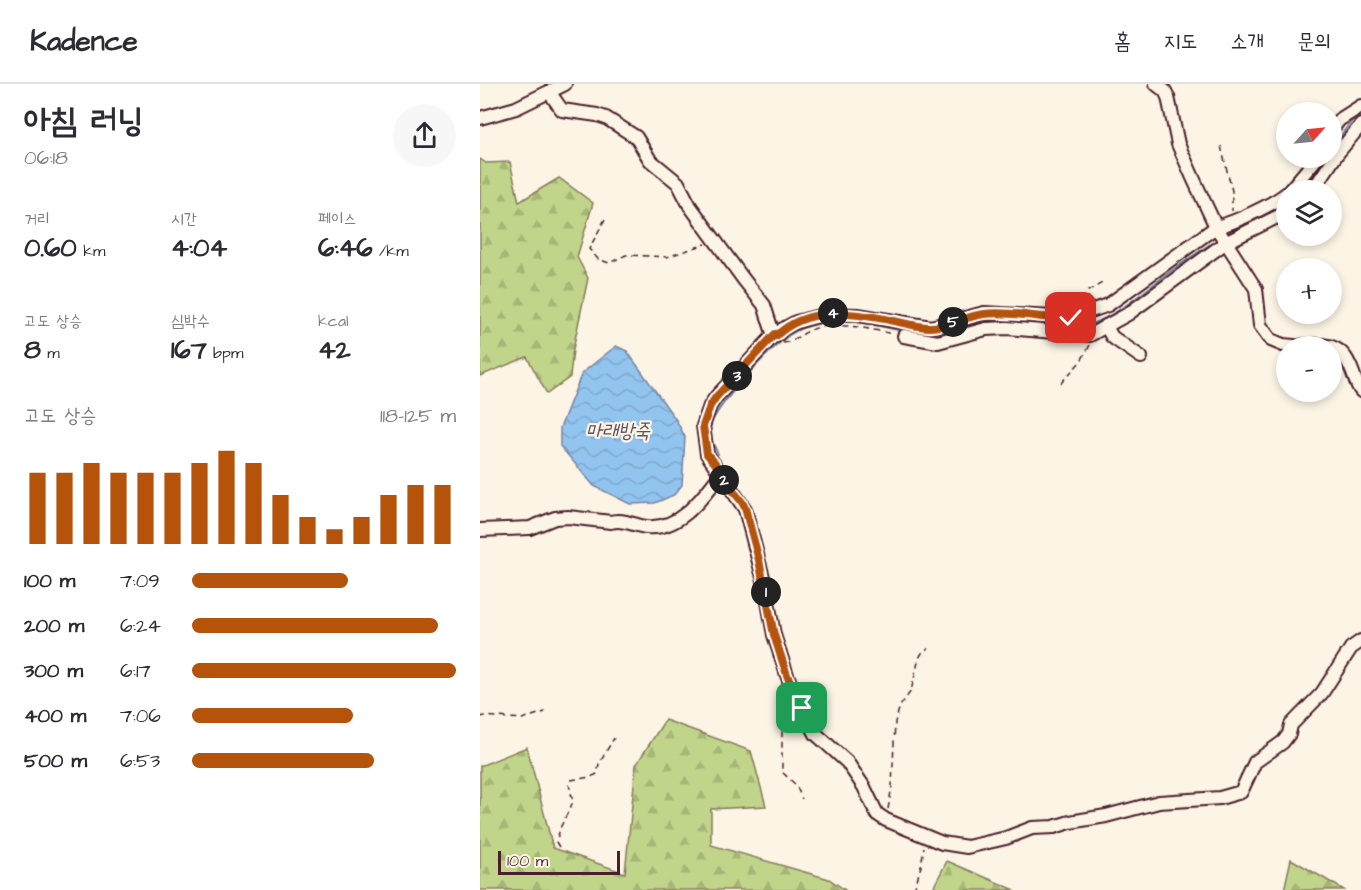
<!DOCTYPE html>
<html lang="ko">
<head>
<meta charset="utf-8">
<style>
	:root { --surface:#fff; --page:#f7f7f7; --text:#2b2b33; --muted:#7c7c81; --line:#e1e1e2; --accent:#b45309 }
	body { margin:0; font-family:"Architects Daughter","Poor Story",sans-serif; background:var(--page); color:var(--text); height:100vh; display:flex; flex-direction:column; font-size:22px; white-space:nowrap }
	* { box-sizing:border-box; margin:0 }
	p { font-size:20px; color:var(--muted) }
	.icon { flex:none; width:33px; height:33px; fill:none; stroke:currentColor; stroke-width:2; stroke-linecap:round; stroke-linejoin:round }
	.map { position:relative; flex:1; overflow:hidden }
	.sheet { display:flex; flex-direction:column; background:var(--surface); width:480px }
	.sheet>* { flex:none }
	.needle { width:39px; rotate:63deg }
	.controls { position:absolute; left:796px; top:18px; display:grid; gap:12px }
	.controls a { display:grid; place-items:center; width:66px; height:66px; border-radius:50%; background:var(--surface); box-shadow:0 3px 9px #0003; font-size:30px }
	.scale { position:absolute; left:18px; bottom:15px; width:122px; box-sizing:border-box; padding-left:6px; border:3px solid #4a1f2b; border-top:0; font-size:16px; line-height:21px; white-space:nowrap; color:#4a1f2b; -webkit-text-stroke:4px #fcf5e5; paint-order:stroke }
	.pin { position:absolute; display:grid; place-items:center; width:51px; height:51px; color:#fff; margin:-26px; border-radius:12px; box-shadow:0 3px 9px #0006 }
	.km { position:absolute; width:30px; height:30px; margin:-15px; border-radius:50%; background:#222; color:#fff; font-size:16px; line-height:30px; text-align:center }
	.round { display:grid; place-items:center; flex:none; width:63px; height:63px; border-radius:32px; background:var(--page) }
	.head { display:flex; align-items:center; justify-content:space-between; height:102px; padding:0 24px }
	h1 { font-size:33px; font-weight:700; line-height:45px }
	.metrics { display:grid; grid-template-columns:repeat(3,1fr); gap:9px; height:102px; padding:6px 24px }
	.metrics div { display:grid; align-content:center }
	.metrics b { font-size:26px; font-weight:700 }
	.metrics small { font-size:16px; font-weight:400 }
	.metrics p { font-size:16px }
	.chart { height:168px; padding:12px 24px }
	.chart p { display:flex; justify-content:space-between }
	.chart svg { width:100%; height:108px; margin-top:6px; stroke:var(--accent); stroke-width:6 }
	ul { padding:0 24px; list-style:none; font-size:20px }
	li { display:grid; grid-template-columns:96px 72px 1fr; align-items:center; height:45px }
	li i { height:15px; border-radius:8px; background:var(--accent) }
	header { display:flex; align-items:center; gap:36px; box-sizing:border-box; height:84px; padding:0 30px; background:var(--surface); border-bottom:2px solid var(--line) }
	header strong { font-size:28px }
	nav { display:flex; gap:33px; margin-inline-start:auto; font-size:21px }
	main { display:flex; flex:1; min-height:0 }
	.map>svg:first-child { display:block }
</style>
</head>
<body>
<header>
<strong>Kadence</strong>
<nav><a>홈</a><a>지도</a><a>소개</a><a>문의</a></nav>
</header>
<main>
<section class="sheet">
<div class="head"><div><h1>아침 러닝</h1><p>06:18</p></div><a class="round"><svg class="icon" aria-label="share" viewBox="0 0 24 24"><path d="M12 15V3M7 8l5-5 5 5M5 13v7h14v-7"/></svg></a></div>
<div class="metrics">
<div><p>거리</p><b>0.60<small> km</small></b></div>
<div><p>시간</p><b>4:04</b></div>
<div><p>페이스</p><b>6:46<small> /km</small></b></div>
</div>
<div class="metrics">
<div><p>고도 상승</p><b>8<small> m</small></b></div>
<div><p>심박수</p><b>167<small> bpm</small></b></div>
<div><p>kcal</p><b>42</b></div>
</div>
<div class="chart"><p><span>고도 상승</span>118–125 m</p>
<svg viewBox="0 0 160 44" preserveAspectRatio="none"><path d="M5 44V15M15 44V15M25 44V11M35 44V15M45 44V15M55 44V15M65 44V11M75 44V6M85 44V11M95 44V24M105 44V33M115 44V38M125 44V33M135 44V24M145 44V20M155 44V20"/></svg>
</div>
<ul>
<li><b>100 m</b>7:09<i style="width:59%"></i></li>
<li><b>200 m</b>6:24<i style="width:93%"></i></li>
<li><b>300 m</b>6:17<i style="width:100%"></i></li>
<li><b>400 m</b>7:06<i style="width:61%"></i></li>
<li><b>500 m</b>6:53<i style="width:69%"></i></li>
</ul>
</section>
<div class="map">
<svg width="881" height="806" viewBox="0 0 881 806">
	<defs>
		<pattern id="forest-firs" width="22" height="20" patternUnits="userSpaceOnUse" patternTransform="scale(1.5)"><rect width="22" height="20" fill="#c0d58a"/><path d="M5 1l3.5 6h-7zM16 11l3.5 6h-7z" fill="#a6b677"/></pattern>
		<pattern id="water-waves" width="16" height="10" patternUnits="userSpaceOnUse" patternTransform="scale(1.5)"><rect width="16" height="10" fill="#91c4ee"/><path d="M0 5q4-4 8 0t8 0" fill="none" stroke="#7fa8cc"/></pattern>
	</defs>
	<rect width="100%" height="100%" fill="#fcf5e5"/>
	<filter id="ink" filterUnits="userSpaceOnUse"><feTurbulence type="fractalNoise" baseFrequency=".0167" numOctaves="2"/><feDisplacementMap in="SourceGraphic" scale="12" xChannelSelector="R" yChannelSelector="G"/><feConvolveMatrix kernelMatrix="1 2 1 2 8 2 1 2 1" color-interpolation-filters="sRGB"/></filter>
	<g filter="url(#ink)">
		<!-- forest -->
		<g fill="url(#forest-firs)" stroke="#857a5a" stroke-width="1.5">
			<path d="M0,75L6,79L30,78L39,118L79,94L113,119L97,173L108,194L93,265L90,293L67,310L47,273L0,292Z"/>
			<path d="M185,636L271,667L286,722L231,725V761L349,795L365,806H0V682L47,663L73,764L145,789L156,681Z"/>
			<path d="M811,775L864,806H804Z"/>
			<path d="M467,777L535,806H452Z"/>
		</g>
		<!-- water -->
		<path fill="url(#water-waves)" stroke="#7582a0" stroke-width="1.5" d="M136,262L147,267L196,336L205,353L202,401L194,411L175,419L150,420L114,402L80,362V344L102,289Z"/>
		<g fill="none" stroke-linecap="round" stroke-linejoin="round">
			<!-- stream -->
			<g stroke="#7582a0" stroke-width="2">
				<path d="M852,63L871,38L881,31"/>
				<path d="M822,106L846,74"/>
				<path d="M745,151L807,119"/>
				<path d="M590,244C628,242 659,211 687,190C704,178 721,166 738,155"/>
				<path d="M451,251L505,238H525"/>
				<path d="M238,370C234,362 229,353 230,344C233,324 286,270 303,256C310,249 321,244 331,241C360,232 393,240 422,247"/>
			</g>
			<!-- minor casing -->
			<g stroke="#4a1f2b" stroke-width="16">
				<g id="minor">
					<path d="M676,0L685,7L688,13L698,60L714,96L736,143L776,205L780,241L791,256L803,261L814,262"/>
					<path d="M70,9L82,26L117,31L126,34L156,53L170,76L198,99L210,122L264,196L284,221L292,246L295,250"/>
					<path d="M0,34L36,24L85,0"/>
					<path d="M852,45L859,36L881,22"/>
					<path d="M810,106L837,74"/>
					<path d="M833,106L857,70L881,41"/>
					<path d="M807,109C792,121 754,139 736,143L628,221L591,234L504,229L451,243L378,231L347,230L316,238L303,245L296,252L295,250L236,313L230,322L223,342L227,370L265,425L285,501L294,551L307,591L313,606L336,650L367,678L384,703L397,730L406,736L462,759L487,763L526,754L552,744L574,743L590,738L626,732L679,718L740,714L761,708L775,678L803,658L809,650L811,641L842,609L871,564L881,557"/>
					<path d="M626,242L632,253L661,273"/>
					<path d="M424,252L458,258L506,245L527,244L610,251L648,230L745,159L807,128"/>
					<path d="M820,262C840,259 860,259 869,280C874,289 875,299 881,307"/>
					<path d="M0,446L50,444L75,434L88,433L131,438C142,434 155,442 167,443C200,446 223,413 240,391"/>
				</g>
			</g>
			<!-- path -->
			<g stroke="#4a1f2b" stroke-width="1.5" stroke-dasharray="6 4.5" stroke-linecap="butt">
				<path d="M741,62L752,107V127"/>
				<path d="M125,135L109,165L118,175L129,179L146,171L187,173L226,160"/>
				<path d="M609,218L608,207L624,198"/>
				<path d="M303,259C315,257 322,249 333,245C359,237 388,245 414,250"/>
				<path d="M581,299L601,277L610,261"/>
				<path d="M306,616L302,640V688L316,701L322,715"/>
				<path d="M0,633L5,632L42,635L65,628"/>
				<path d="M91,696L111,693L117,690L119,680L134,654"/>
				<path d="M408,725L412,702L415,638L420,622L431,607L439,574L442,569L449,564"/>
				<path d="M79,763L76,758L81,742L93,718L89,700"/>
				<path d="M434,806L441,782L444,763"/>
			</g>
			<!-- minor -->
			<use href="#minor" stroke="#fcf5e5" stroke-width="12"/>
		</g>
	</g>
	<g fill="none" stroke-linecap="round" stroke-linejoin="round" filter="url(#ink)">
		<!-- route casing -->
		<g stroke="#fff" stroke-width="12">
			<path id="route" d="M322,624L307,591L294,551L279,476L265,424L262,418L242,393L235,379L227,370L223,342L230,322L236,313L295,250L296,252C326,223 368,228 405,235C420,238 435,243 450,243C469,243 486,232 504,230C532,226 562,236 591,234"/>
		</g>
		<!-- route -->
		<use href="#route" stroke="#b45309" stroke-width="8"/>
	</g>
	<g text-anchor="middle" stroke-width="4.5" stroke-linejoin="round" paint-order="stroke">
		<!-- water labels -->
		<g font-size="20" font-style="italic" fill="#5f5166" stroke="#fcf5e5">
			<text x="138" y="353">마래방죽</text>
		</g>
	</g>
</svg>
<div class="controls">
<a><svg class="needle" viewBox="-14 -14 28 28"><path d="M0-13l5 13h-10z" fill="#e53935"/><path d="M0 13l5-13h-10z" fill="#7c7c81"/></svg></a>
<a><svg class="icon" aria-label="layers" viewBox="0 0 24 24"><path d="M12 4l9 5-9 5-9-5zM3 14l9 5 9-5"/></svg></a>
<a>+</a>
<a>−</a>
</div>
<div class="scale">100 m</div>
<div class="pin" style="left:322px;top:624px;background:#1e9e55"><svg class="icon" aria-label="arrive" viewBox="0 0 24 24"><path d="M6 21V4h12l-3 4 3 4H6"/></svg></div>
<div class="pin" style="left:591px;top:234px;background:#d93025"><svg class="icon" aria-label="check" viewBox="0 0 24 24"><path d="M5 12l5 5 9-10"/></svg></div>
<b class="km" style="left:286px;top:508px">1</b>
<b class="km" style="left:244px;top:396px">2</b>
<b class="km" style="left:257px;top:292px">3</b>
<b class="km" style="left:353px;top:229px">4</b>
<b class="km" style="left:473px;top:238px">5</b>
</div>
</main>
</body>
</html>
